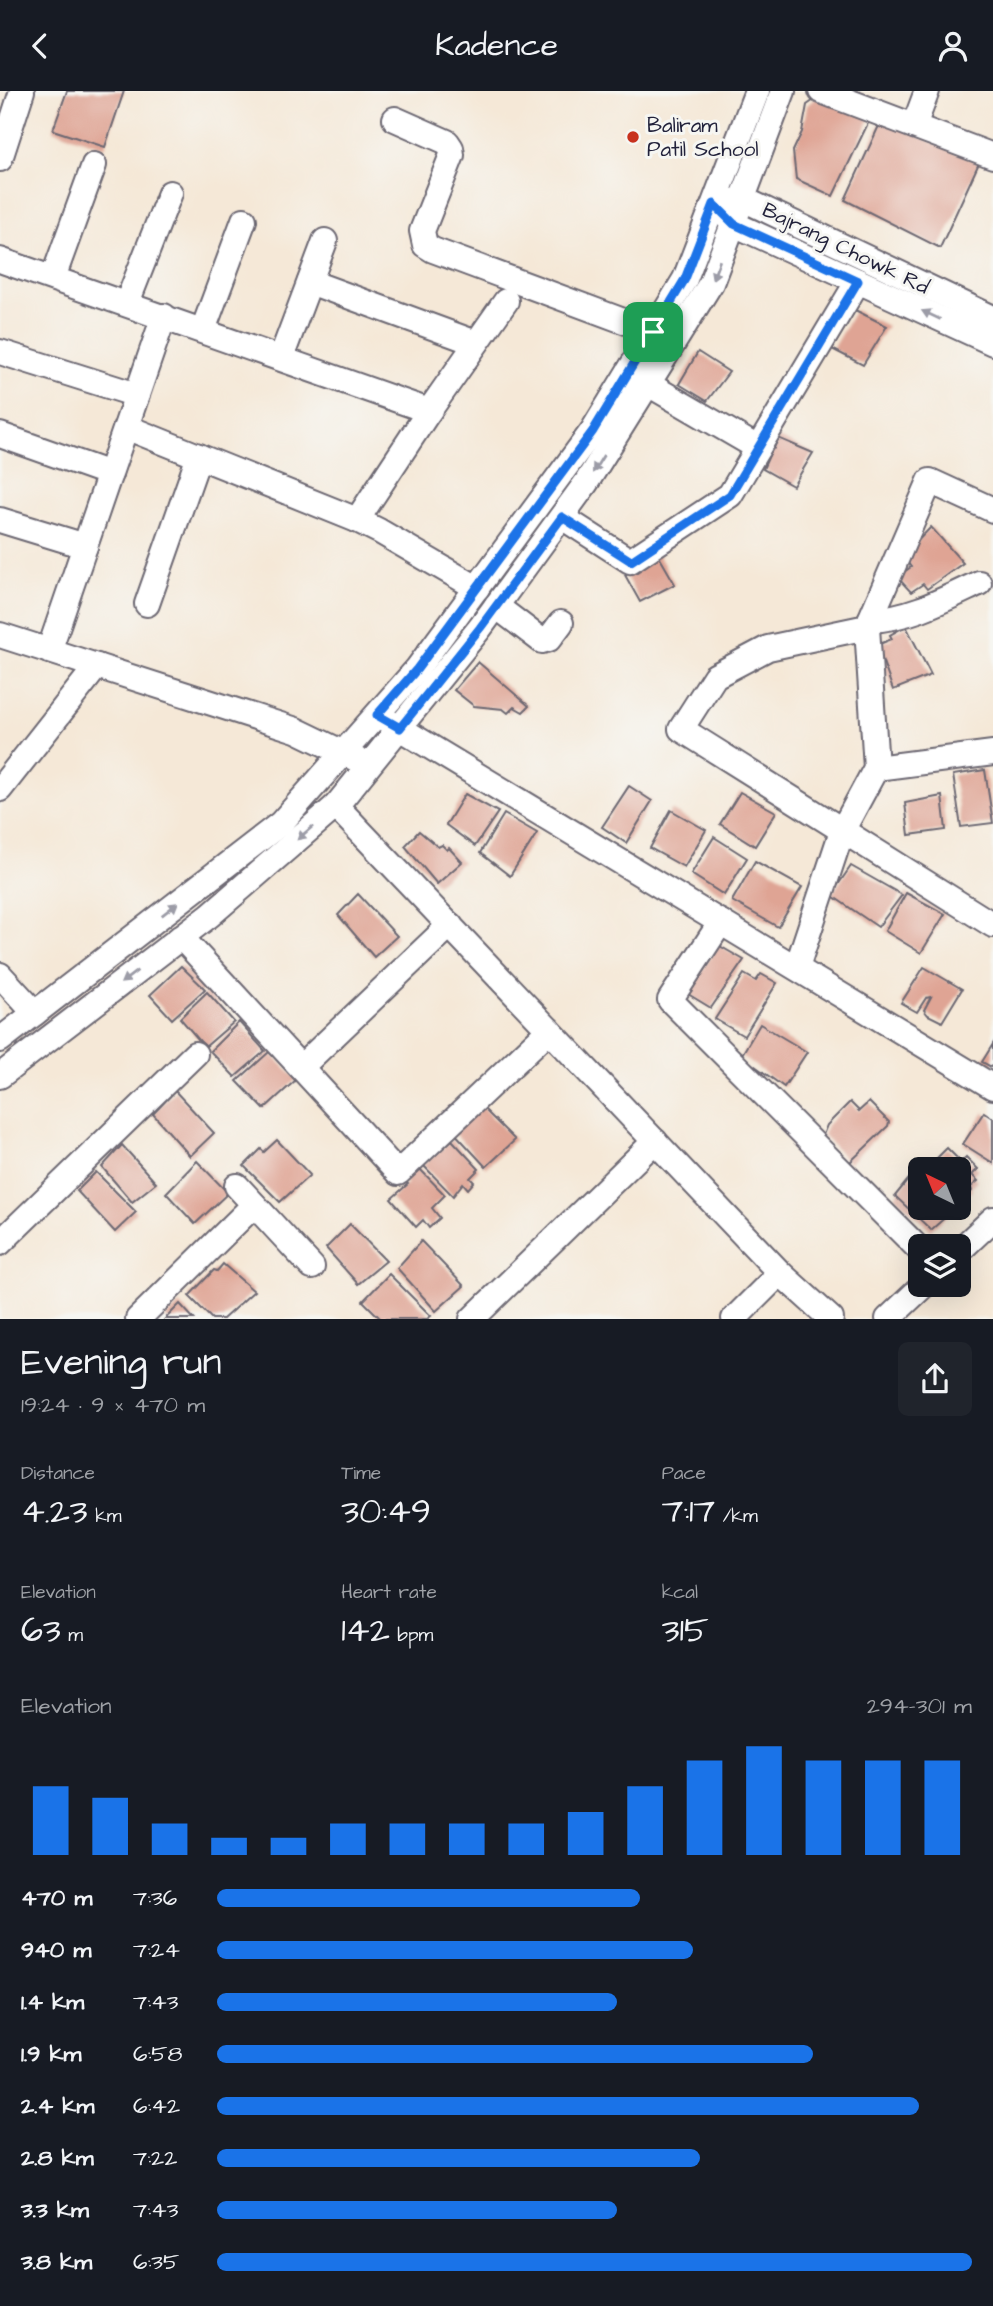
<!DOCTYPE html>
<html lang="en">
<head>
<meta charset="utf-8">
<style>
	:root { --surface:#171b24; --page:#20242c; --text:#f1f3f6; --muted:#9ea1a6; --accent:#1a73e8 }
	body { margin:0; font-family:"Architects Daughter",sans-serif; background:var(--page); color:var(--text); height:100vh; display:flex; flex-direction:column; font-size:26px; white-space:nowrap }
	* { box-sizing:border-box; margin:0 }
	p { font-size:23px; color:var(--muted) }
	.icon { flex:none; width:38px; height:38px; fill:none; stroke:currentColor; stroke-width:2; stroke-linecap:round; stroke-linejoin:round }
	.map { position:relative; height:1228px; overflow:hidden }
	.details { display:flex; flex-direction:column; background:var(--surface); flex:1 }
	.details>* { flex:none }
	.needle { width:46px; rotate:317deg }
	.tools { position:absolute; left:908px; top:1066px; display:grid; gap:14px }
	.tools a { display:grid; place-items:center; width:63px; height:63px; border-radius:10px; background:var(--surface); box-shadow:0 7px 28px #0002; font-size:35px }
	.pin { position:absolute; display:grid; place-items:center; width:60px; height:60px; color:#fff; margin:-30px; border-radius:14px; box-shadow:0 4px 10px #0006 }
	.round { display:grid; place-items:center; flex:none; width:74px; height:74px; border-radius:10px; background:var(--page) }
	.overview { display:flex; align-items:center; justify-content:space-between; height:119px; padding:0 21px }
	h1 { font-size:38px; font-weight:600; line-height:52px }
	.metrics { display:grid; grid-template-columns:repeat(3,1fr); gap:10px; height:119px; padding:7px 21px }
	.metrics div { display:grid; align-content:center }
	.metrics b { font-size:35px; font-weight:600 }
	.metrics small { font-size:19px; font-weight:400 }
	.metrics p { font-size:19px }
	.chart { height:196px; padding:14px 21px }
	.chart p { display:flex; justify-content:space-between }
	.chart svg { width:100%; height:126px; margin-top:7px; stroke:var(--accent); stroke-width:6 }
	ul { padding:0 21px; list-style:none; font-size:23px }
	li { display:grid; grid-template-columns:112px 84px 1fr; align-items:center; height:52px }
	li i { height:18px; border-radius:9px; background:var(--accent) }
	header { display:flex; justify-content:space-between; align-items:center; height:91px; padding:0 21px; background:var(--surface); font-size:32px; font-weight:600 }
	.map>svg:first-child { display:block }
</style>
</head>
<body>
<header><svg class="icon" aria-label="back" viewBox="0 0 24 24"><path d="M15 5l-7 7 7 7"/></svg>Kadence<svg class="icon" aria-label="person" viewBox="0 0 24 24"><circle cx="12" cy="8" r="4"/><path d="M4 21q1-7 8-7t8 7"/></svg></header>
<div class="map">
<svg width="993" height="1228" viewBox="0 0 993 1228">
	<rect width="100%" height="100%" fill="#f6f6f2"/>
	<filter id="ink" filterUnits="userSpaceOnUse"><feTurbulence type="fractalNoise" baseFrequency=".0143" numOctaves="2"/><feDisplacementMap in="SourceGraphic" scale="14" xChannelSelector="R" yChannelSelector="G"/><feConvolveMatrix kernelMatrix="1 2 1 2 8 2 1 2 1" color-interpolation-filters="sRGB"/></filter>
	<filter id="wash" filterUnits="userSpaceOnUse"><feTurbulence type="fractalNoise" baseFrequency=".00686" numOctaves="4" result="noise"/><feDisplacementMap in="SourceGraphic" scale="28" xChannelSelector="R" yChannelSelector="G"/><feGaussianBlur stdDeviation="1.57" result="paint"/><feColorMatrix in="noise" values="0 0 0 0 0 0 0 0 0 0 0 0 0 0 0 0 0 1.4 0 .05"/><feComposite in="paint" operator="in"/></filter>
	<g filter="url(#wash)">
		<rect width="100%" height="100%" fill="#f5e8d7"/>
		<g id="blocks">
			<!-- building -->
			<g fill="#dfa494">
				<path d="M67,0H124L105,56L53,39Z"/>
				<path d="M817,7L871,26L833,105L796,88L793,60L802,41L807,14Z"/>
				<path d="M882,28L979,72L940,157L845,109Z"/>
				<path d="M855,219L887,235L863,274L832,258Z"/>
				<path d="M698,261L729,281L707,310L679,293Z"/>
				<path d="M778,347L813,362L793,395L763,378L770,362L764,358L769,351L774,357Z"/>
				<path d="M931,436L963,472L927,498L923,493L911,501L897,486L911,476L905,468L914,459L911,457Z"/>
				<path d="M656,460L675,493L640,511L625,484Z"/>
				<path d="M906,535L931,584L893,599L877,554L892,548L890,544Z"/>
				<path d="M478,571L529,615L523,621L514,616L508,622L503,618L474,615L454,599Z"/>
				<path d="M985,679L993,732L961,736L953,684Z"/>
				<path d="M629,695L652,710L626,752L602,736Z"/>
				<path d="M740,701L776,721L755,755L720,733Z"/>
				<path d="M465,703L498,721L475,755L446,734Z"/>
				<path d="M942,705L946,739L909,744L905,712Z"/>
				<path d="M671,719L706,739L684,776L650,757Z"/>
				<path d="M504,723L537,742L510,785L480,762Z"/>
				<path d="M419,740L438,756L442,754L447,759L449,757L462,771L437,793L405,755Z"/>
				<path d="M714,746L747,767L724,804L691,783Z"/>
				<path d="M755,770L802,796L778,836L732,810Z"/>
				<path d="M851,775L902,804L878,836L831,804Z"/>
				<path d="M906,802L945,823L921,862L885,840Z"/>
				<path d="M358,803L397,845L374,866L338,824Z"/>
				<path d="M718,854L744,869L711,917L688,903Z"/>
				<path d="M181,875L205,898L172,928L150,904Z"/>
				<path d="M924,876L962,898L942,931L928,924L924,919L931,906L926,907L917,921L901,912Z"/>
				<path d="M744,883L756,890L761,883L777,892L744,945L715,928Z"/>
				<path d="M207,901L234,931L205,956L180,927Z"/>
				<path d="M239,931L265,960L235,986L210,960Z"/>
				<path d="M760,933L807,961L784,996L741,965Z"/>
				<path d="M993,953V977L982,971Z"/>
				<path d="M269,961L297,988L264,1018L237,990Z"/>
				<path d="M175,1000L214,1042L190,1065L153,1023Z"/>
				<path d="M850,1011L859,1020L869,1011L889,1031L888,1035L849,1072L823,1044L827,1034Z"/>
				<path d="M478,1012L515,1049L486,1076L451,1038Z"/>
				<path d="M984,1021L993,1027V1072L963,1053Z"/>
				<path d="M277,1049L310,1084L280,1111L244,1075L261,1058L264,1061Z"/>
				<path d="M452,1049L479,1078L470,1087L474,1091L468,1098L463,1092L453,1105L423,1074Z"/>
				<path d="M122,1054L156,1092L132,1111L102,1076Z"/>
				<path d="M947,1057L961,1071L966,1066L978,1078L972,1084L978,1090L971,1096L972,1100L963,1110L959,1107V1078H930L928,1076Z"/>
				<path d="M197,1070L228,1102L195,1133L166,1102Z"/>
				<path d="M417,1075L445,1104L432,1117L440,1127L429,1137L423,1129L416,1136L391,1108L408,1093L404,1089Z"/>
				<path d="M916,1079L920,1083V1116H957L931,1139L895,1105Z"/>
				<path d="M96,1081L136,1121L115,1141L77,1100Z"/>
				<path d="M350,1133L386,1170L358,1193L326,1157Z"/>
				<path d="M421,1150L464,1195L436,1220L397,1177Z"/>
				<path d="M223,1173L254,1200L223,1228H212L189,1205L214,1179L217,1180Z"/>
				<path d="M389,1183L431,1225L427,1228H381L363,1210Z"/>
				<path d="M180,1213L194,1228H165Z"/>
			</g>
		</g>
	</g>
	<g filter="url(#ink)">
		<use href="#blocks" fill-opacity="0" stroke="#6c6772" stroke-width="2"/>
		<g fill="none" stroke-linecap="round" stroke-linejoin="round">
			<!-- minor casing -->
			<g stroke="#6c6772" stroke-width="28">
				<g id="minor">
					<path d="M821,0L993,65"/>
					<path d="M395,28L447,51L451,57L452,64L422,140L425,154L433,159L653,241"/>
					<path d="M914,35L927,0"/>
					<path d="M0,68L22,0"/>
					<path d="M728,111L743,108L993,227"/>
					<path d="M723,122L734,133L993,252"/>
					<path d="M0,169L429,320L357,429"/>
					<path d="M53,187L94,74"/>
					<path d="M310,191L476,252"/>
					<path d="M127,212L170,102"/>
					<path d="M203,239L244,129"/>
					<path d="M0,261L137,304"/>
					<path d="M281,267L325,150"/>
					<path d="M648,293L758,357"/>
					<path d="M429,320L506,210"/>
					<path d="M126,336L357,429L379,440L477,497"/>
					<path d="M0,344L110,383"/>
					<path d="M562,426L630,470L730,404L858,190"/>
					<path d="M0,429L85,455"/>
					<path d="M147,513L199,365"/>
					<path d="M496,515L542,550L549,548L561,532"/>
					<path d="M870,529C910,527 943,509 979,492"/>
					<path d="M867,536L768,557L715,585L681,638L993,834"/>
					<path d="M0,544L296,639L356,668"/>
					<path d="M49,560L164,225"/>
					<path d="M386,629L993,996"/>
					<path d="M876,677L993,662"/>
					<path d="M0,698L97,575"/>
					<path d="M336,715L780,1182L831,1228"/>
					<path d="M721,831L670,909L920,1159"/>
					<path d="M181,846L398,1082L549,939"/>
					<path d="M797,876L842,740L876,677L867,536L930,390L993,419"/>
					<path d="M0,884L35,922"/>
					<path d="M0,949L281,732L417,578L593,339L685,188L757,0"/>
					<path d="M301,976L450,834"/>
					<path d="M0,985L210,824L336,715L480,537L586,392L711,192L783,0"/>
					<path d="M237,1095L312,1176"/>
					<path d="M0,1152L195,963"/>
					<path d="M959,1160L993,1128"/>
					<path d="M138,1228L254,1114"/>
					<path d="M472,1228L655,1050"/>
					<path d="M734,1228L780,1182"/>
					<path d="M888,1228L924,1194"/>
				</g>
			</g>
			<!-- minor -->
			<use href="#minor" stroke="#fff" stroke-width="24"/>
		</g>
		<!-- one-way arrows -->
		<defs><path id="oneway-solid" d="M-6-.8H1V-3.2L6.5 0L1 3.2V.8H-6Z" transform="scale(1.75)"/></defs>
		<g fill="#9c9ca7">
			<use href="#oneway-solid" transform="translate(716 179) rotate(111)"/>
			<use href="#oneway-solid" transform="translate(931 224) rotate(-155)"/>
			<use href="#oneway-solid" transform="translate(598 373) rotate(122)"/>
			<use href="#oneway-solid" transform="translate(305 742) rotate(139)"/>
			<use href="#oneway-solid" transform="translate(170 818) rotate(-38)"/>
			<use href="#oneway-solid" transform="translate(129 886) rotate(143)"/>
		</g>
	</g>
	<g fill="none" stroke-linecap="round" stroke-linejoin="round" filter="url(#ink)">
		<!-- route casing -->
		<g stroke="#fff" stroke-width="14">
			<path id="route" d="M714,113L734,133L858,190L730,404L631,470L562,426L480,537L400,637L377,624L417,578L593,340L685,188Z"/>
		</g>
		<!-- route -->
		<use href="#route" stroke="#1a73e8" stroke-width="9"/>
	</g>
	<!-- markers -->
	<circle fill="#c8321e" stroke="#f6f6f2" stroke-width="2.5" cx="633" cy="46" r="7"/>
	<g text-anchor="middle" stroke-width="6" stroke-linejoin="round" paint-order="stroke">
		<!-- poi labels -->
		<g font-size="21" fill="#22223b" stroke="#f6f6f2" text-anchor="start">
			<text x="647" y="41">Baliram<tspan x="647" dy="24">Patil School</tspan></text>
		</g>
		<!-- street labels -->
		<g font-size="21" fill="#22223b" stroke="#f6f6f2">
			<text transform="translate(846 157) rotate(26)" y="7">Bajrang Chowk Rd</text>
		</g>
	</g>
</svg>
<div class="tools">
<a><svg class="needle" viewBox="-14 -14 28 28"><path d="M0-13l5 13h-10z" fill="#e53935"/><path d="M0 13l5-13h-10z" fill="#9ea1a6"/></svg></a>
<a><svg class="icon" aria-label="layers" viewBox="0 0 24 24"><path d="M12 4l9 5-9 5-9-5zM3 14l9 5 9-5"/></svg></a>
</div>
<div class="pin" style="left:653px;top:241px;background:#1e9e55"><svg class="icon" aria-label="arrive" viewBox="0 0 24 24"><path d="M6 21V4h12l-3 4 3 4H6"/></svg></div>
</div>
<section class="details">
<div class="overview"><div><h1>Evening run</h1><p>19:24 · 9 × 470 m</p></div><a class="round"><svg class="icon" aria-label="share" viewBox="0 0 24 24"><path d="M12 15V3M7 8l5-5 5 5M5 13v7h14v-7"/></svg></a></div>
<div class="metrics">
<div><p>Distance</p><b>4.23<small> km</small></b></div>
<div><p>Time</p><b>30:49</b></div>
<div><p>Pace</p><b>7:17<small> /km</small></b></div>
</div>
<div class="metrics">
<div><p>Elevation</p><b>63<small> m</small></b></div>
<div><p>Heart rate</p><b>142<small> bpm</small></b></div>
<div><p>kcal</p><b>315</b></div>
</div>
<div class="chart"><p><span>Elevation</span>294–301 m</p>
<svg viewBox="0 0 160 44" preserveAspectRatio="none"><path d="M5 44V20M15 44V24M25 44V33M35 44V38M45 44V38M55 44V33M65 44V33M75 44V33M85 44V33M95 44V29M105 44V20M115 44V11M125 44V6M135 44V11M145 44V11M155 44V11"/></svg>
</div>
<ul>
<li><b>470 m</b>7:36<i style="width:56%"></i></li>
<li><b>940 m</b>7:24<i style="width:63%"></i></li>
<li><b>1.4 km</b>7:43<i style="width:53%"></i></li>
<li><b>1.9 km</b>6:58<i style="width:79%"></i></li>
<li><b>2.4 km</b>6:42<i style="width:93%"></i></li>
<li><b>2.8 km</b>7:22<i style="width:64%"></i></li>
<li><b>3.3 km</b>7:43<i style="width:53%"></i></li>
<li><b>3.8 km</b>6:35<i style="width:100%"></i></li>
</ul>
</section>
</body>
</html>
